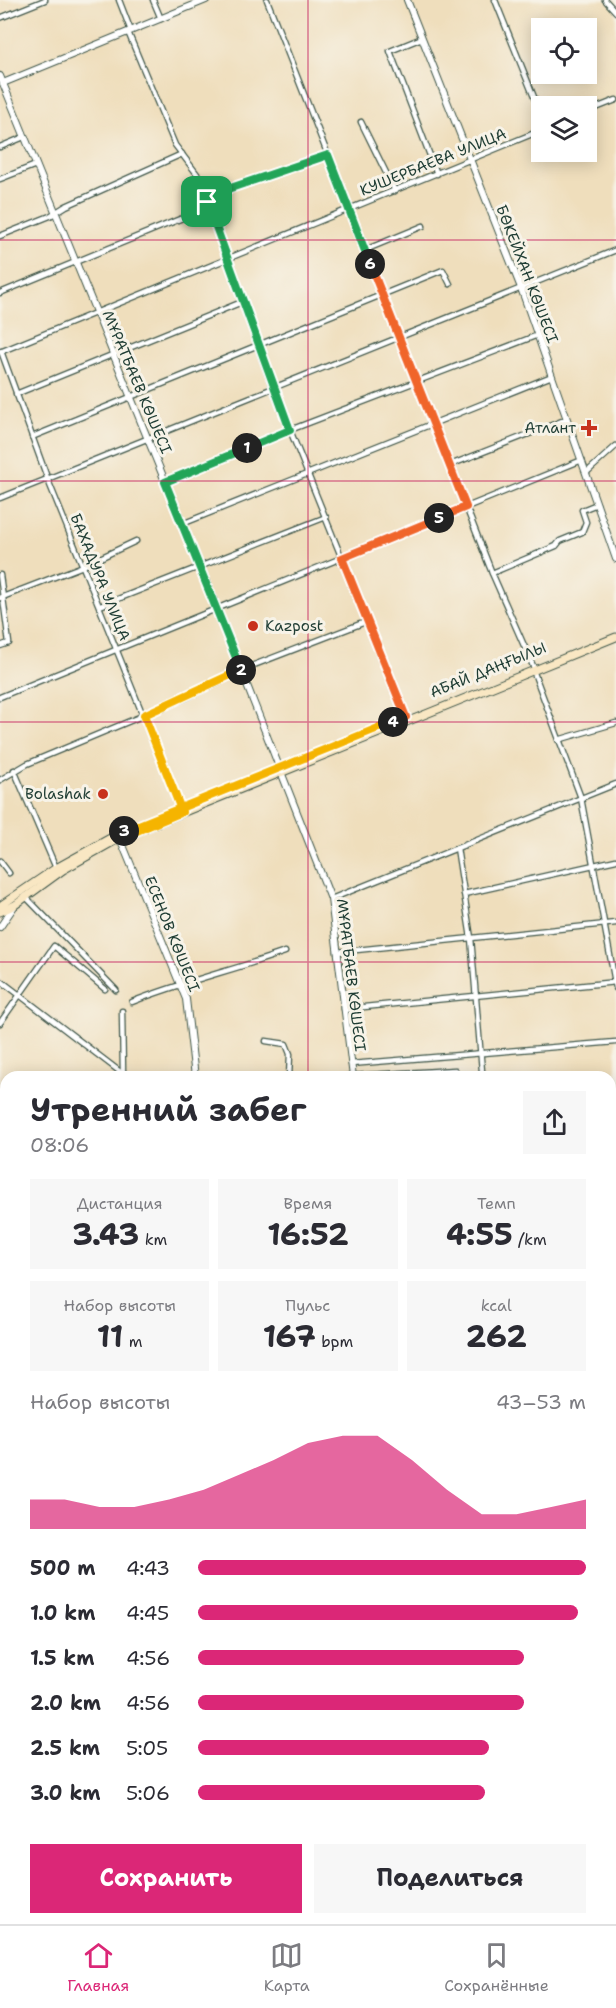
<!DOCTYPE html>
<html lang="ru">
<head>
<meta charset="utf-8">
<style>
	:root { --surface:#fff; --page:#f7f7f7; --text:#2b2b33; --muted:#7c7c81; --line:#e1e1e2; --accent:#db2777 }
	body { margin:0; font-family:"Shantell Sans",sans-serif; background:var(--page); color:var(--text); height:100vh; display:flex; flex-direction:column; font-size:22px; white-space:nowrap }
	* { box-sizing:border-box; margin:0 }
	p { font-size:20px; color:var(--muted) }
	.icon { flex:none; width:33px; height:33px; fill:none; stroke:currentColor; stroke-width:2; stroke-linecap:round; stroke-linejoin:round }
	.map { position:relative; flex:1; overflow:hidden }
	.details { position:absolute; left:0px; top:1071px; width:616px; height:854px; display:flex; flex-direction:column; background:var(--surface); border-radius:18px 18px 0 0; box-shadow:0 3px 15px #0003 }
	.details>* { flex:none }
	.tools { position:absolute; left:531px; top:18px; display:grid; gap:12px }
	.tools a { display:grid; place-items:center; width:66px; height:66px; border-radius:0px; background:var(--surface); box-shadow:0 3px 15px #0003; font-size:30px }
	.pin { position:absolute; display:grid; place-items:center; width:51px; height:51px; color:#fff; margin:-26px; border-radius:12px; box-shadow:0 3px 9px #0006 }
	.km { position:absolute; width:30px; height:30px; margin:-15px; border-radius:50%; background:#222; color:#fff; font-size:16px; line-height:30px; text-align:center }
	.round { display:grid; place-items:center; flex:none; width:63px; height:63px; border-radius:0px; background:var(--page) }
	.overview { display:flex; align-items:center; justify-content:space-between; height:102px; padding:0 30px }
	h1 { font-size:33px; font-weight:700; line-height:45px }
	.figures { display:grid; grid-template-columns:repeat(3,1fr); gap:9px; height:102px; padding:6px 30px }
	.figures div { display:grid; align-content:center; border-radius:0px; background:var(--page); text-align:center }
	.figures b { font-size:30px; font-weight:700 }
	.figures small { font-size:16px; font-weight:400 }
	.figures p { font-size:16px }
	.chart { height:168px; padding:12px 30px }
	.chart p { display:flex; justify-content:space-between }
	.chart svg { width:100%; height:108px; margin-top:6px; fill:var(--accent); opacity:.7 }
	.cta { display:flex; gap:12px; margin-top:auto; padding:12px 30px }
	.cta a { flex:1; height:69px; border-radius:0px; background:var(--accent); color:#fff; font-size:24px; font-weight:700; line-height:69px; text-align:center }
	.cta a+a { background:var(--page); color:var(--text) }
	ul { padding:0 30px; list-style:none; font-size:20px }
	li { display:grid; grid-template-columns:96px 72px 1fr; align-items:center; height:45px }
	li i { height:15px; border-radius:8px; background:var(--accent) }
	.tab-bar { display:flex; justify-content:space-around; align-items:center; height:84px; border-top:2px solid var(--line); background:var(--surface); font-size:16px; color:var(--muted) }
	.tab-bar a { display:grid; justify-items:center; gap:3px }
	.tab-bar .on { color:var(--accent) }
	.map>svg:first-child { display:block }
</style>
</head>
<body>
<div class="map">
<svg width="616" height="1924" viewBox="0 0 616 1924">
	<rect width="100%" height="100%" fill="#f7f3e8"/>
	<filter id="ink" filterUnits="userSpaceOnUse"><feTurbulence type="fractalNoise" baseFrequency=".0167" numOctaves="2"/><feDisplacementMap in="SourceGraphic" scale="12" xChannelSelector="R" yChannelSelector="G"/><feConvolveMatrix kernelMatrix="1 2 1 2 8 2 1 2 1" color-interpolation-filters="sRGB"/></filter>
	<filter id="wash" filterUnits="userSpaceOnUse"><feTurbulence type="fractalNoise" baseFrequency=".008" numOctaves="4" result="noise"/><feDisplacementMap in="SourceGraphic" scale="24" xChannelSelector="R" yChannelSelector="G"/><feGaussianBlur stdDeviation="1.35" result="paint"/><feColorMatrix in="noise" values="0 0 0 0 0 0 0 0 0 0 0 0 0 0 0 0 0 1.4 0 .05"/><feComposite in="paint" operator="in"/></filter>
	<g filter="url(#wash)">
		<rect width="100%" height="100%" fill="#efdebc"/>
		<!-- built -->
		<g fill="#dad6f7">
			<path d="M611,1880L616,1881V1924H368L367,1919L610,1918Z"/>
			<path d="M144,1919H199L200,1924H146Z"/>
		</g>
		<!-- water -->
		<g fill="#39aab6" stroke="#2c7475" stroke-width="1.5">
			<path d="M0,1610L6,1611V1695L0,1692Z"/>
			<path d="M610,1629L616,1630V1733L611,1731Z"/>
			<path d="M6,1842V1882L0,1889V1851Z"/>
		</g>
	</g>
	<g filter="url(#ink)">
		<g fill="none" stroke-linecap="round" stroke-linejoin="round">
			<!-- minor casing -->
			<g stroke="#3e5548" stroke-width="7">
				<g id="minor">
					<path d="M119,0L131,31"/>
					<path d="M153,0L161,19"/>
					<path d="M267,0L492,573L533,666"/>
					<path d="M495,0L542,117"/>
					<path d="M605,0L616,12"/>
					<path d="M0,18L45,0"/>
					<path d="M128,32L175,145L197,174L273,388L406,717"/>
					<path d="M422,38L390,51L437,174"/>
					<path d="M586,112L616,100"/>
					<path d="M361,122L395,191"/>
					<path d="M0,147L24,137"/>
					<path d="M0,179L36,165"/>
					<path d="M0,236L50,216L66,206L182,154"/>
					<path d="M365,250L423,226"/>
					<path d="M0,293L202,210L213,194L328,155"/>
					<path d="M1,351L48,480L182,812"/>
					<path d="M0,352L542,130"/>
					<path d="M16,394L242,302"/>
					<path d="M32,437L443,270L450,284"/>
					<path d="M450,465L567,419"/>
					<path d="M586,473L616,446"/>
					<path d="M165,482L290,430L538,335"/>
					<path d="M0,498L616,250"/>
					<path d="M182,524L552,376"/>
					<path d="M492,573L556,546L560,541L582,532L586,522L582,510L597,504"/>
					<path d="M0,575L9,643L0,646"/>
					<path d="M0,598L83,566L136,541"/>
					<path d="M100,606L326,517"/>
					<path d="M533,670L581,798L616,988"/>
					<path d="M0,697L582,460"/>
					<path d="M558,740L616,723"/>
					<path d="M14,770L56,868"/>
					<path d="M0,780L27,764L185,698L241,670L368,621"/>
					<path d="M457,848L471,938L482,1071"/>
					<path d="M0,861L9,873"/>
					<path d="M464,894L616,860"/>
					<path d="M25,896L116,990"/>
					<path d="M331,899L616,784"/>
					<path d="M337,952L616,923"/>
					<path d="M0,980L123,1074"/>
					<path d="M132,1002C182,982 234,970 285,952"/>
					<path d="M344,1009L616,982"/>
					<path d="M122,1011L123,1074"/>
					<path d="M0,1023L54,946L105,989"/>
					<path d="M266,1041L286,1044L290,1054L289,1077"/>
					<path d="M351,1064L616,1042"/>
					<path d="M335,1077L455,1070"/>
					<path d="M0,1097L6,1098"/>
					<path d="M0,1152L4,1186"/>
					<path d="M610,1222H616"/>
					<path d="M0,1261H6"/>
					<path d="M0,1297L6,1295"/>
					<path d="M610,1297H616"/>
					<path d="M610,1363L616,1362"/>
					<path d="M0,1399H6"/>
					<path d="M610,1427L616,1426"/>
					<path d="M610,1487L616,1486"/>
					<path d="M610,1597L616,1593"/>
					<path d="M610,1859L616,1860"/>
					<path d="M0,1909L6,1903"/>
					<path d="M136,1918L137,1924"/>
					<path d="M209,1918L222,1924"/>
				</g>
			</g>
			<!-- tertiary casing -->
			<g stroke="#3e5548" stroke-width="8">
				<g id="tertiary">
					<path d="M407,0L521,288L616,559"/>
					<path d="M0,76L217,609L331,899L353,1077"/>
					<path d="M3,83L206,0"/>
					<path d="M120,838L186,999L195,1077"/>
					<path d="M0,927L15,905"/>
					<path d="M610,1112L616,1111"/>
					<path d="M0,1187L6,1186"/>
					<path d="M0,1504L6,1503"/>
					<path d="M610,1604L616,1605"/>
					<path d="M345,1918L346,1924"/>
					<path d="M350,1918L351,1924"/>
				</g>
			</g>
			<!-- secondary casing -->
			<g stroke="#3e5548" stroke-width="9">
				<g id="secondary">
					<path d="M0,906L56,868L123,831"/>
					<path d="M0,912L15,905L63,870L120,838L616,637"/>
				</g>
			</g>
			<!-- minor -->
			<use href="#minor" stroke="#fff" stroke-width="4.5"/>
			<!-- tertiary -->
			<use href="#tertiary" stroke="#fff" stroke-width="6"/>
			<!-- secondary -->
			<use href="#secondary" stroke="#f9e7c3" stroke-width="7"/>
		</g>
	</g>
	<g fill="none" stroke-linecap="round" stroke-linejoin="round" filter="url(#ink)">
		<!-- split-1 casing -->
		<g stroke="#fff" stroke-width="12">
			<path id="split-1" d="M207,202L290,430L247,448"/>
		</g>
		<!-- split-2 casing -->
		<g stroke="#fff" stroke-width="12">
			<path id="split-2" d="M241,670L165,482L247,448"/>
		</g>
		<!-- split-3 casing -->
		<g stroke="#fff" stroke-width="12">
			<path id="split-3" d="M124,831L118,833L120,838L182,812L144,715L241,670"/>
		</g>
		<!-- split-4 casing -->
		<g stroke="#fff" stroke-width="12">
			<path id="split-4" d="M124,831L393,722"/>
		</g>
		<!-- split-5 casing -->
		<g stroke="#fff" stroke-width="12">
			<path id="split-5" d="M393,722L406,717L342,558L439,518"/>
		</g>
		<!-- split-6 casing -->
		<g stroke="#fff" stroke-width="12">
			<path id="split-6" d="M370,264L466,507L439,518"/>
		</g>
		<!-- split-7 casing -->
		<g stroke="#fff" stroke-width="12">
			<path id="split-7" d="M207,202L213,194L328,155L370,264"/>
		</g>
		<!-- split-1 -->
		<use href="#split-1" stroke="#22a559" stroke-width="8"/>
		<!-- split-2 -->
		<use href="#split-2" stroke="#22a559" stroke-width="8"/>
		<!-- split-3 -->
		<use href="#split-3" stroke="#f5b400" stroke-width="8"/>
		<!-- split-4 -->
		<use href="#split-4" stroke="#f5b400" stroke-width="8"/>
		<!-- split-5 -->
		<use href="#split-5" stroke="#f0652b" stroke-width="8"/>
		<!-- split-6 -->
		<use href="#split-6" stroke="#f0652b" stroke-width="8"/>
		<!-- split-7 -->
		<use href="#split-7" stroke="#22a559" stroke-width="8"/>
	</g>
	<!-- grid -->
	<path fill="none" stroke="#c2185b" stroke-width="1.5" stroke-opacity="0.55" d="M308,0V1077M0,240H616M0,481H616M0,722H616M0,962H616M0,1202H6M610,1202H616M0,1443H6M610,1443H616M0,1684H6M610,1684H616M308,1918V1924"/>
	<!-- markers -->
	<g fill="#c8321e" stroke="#f7f3e8" stroke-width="2">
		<path d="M586 419h6v6h6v6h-6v6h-6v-6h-6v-6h6z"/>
		<circle cx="253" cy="626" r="6"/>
		<circle cx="103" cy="794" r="6"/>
	</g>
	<g text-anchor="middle" stroke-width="6" stroke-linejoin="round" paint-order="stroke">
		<!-- street labels -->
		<g font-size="15" fill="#1f3d34" stroke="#f7f3e8">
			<text transform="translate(433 162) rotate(-22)" y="5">КУШЕРБАЕВА УЛИЦА</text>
			<text transform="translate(527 274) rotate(69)" y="5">БӨКЕЙХАН КӨШЕСІ</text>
			<text transform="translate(137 382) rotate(67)" y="5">МҰРАТБАЕВ КӨШЕСІ</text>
			<text transform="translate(100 577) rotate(68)" y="5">БАХАДУРА УЛИЦА</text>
			<text transform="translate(488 670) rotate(-22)" y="5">АБАЙ ДАҢҒЫЛЫ</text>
			<text transform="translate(172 934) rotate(68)" y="5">ЕСЕНОВ КӨШЕСІ</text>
			<text transform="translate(351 975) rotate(83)" y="5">МҰРАТБАЕВ КӨШЕСІ</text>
		</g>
		<!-- poi labels -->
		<g font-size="15" fill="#1f3d34" stroke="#f7f3e8" text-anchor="end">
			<text x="576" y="433">Атлант</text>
			<text x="265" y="631" text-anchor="start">Kazpost</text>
			<text x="91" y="799">Bolashak</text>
		</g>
	</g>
</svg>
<div class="tools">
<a><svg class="icon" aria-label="locate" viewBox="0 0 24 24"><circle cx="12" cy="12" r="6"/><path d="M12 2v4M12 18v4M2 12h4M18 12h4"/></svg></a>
<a><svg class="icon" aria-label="layers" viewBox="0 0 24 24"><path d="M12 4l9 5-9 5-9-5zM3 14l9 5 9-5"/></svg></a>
</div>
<div class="pin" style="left:207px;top:202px;background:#1e9e55"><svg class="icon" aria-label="arrive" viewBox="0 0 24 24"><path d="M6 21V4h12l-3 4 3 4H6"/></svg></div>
<b class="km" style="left:247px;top:448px">1</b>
<b class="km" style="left:241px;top:670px">2</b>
<b class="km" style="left:124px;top:831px">3</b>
<b class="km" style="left:393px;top:722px">4</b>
<b class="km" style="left:439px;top:518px">5</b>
<b class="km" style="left:370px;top:264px">6</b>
<section class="details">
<div class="overview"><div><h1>Утренний забег</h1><p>08:06</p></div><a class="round"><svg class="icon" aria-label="share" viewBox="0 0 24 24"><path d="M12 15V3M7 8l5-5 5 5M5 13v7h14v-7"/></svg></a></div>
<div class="figures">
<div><p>Дистанция</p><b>3.43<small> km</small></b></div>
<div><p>Время</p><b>16:52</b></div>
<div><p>Темп</p><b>4:55<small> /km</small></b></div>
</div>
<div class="figures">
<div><p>Набор высоты</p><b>11<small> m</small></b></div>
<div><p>Пульс</p><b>167<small> bpm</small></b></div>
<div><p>kcal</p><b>262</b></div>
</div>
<div class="chart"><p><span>Набор высоты</span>43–53 m</p>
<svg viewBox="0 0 160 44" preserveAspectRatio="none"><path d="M0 44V32L10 32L20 35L30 35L40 32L50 28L60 22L70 16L80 9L90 6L100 6L110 16L120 28L130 38L140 38L150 35L160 32V44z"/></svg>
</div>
<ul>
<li><b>500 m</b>4:43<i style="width:100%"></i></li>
<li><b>1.0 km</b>4:45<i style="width:98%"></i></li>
<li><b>1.5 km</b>4:56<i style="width:84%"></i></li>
<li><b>2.0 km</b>4:56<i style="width:84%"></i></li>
<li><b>2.5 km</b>5:05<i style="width:75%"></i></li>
<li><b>3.0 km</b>5:06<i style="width:74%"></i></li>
</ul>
<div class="cta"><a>Сохранить</a><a>Поделиться</a></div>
</section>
</div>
<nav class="tab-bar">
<a class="on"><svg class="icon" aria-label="home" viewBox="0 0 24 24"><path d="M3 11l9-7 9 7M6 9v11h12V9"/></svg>Главная</a>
<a><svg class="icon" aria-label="map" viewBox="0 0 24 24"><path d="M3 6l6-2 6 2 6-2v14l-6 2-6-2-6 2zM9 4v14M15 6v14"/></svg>Карта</a>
<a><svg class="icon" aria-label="saved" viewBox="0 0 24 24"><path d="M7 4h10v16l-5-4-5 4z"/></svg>Сохранённые</a>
</nav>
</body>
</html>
